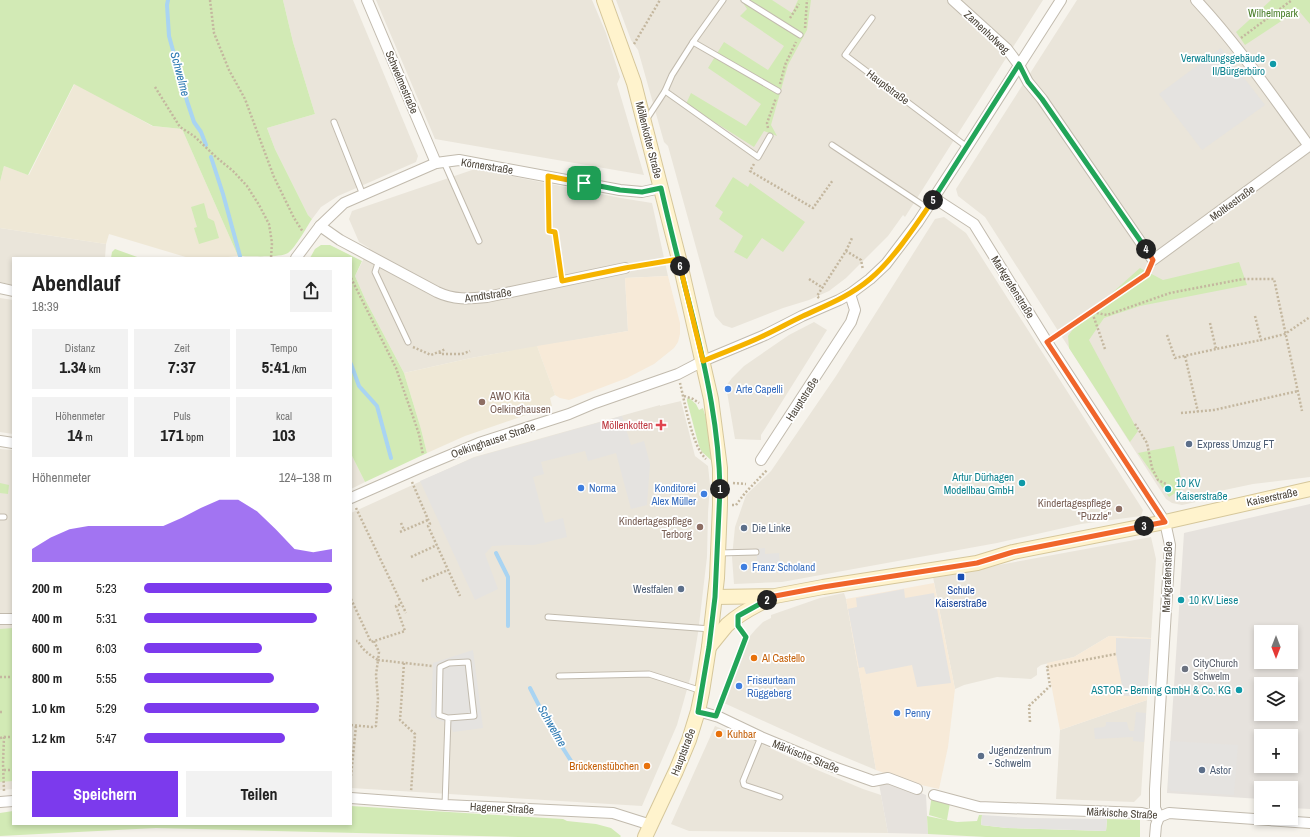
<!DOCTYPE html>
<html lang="de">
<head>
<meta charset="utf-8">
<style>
	:root { --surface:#fff; --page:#f2f2f2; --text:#222; --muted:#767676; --accent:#7c3aed }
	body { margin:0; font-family:"Archivo Narrow",sans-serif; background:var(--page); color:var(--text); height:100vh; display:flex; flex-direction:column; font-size:15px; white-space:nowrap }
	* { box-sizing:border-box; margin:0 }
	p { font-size:13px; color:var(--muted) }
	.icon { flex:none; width:22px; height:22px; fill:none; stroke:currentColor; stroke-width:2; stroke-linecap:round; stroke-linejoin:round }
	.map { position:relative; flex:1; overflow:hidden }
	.panel { position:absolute; left:12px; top:257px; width:340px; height:568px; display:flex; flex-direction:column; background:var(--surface); border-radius:0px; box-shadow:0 2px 6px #0003 }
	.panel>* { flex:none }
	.needle { width:26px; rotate:180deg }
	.tools { position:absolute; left:1254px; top:625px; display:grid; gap:8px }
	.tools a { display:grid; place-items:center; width:44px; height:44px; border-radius:0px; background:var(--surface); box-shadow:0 2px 6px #0003; font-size:20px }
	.pin { position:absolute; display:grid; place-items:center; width:34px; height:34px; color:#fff; margin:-17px; border-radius:8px; box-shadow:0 2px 6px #0006 }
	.km { position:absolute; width:20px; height:20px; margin:-10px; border-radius:50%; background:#222; color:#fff; font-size:11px; line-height:20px; text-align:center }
	.round { display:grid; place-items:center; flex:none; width:42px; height:42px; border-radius:0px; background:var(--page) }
	.overview { display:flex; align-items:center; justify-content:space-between; height:68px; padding:0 20px }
	h1 { font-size:22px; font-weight:700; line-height:30px }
	.figures { display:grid; grid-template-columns:repeat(3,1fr); gap:6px; height:68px; padding:4px 20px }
	.figures div { display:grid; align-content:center; border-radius:0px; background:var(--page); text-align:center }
	.figures b { font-size:17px; font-weight:700 }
	.figures small { font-size:11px; font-weight:400 }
	.figures p { font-size:11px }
	.chart { height:112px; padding:8px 20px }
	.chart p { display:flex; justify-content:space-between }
	.chart svg { width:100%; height:72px; margin-top:4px; fill:var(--accent); opacity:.7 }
	.action { display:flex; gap:8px; margin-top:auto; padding:8px 20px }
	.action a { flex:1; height:46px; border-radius:0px; background:var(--accent); color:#fff; font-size:16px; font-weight:700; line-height:46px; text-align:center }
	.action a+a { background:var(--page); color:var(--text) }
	ul { padding:0 20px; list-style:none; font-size:13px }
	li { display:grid; grid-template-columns:64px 48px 1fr; align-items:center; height:30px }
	li i { height:10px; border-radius:5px; background:var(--accent) }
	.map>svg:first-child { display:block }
</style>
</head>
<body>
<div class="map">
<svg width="1310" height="837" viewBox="0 0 1310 837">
	<rect width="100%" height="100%" fill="#f6f3ec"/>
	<!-- residential -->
	<g fill="#eae5da">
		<path d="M283,0H353L418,156L416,162L338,196L321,207L312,219L308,215L275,149L267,128L315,114L293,42Z"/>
		<path d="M376,0H592L606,33L620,77L617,84L644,175L435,139Z"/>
		<path d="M616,0H1043L905,217L903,215L888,236L846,278L829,291L809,300L783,308L732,328L723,325L715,316L668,146L664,142L638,50L631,40Z"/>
		<path d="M1077,0H1310V477L1253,484L1215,492L1196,502L1182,505L1172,503L1166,499L985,217L958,196L956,189Z"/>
		<path d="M475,169L621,198L652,203L668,276L625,278L628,331L471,358L404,373L366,301L355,276L369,248L359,242L349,219L352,211Z"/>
		<path d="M944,217L966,233L1143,510L1141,516L1081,524L997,543L782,582L734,584L732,557L735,527L746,495L771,471L836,376L935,219Z"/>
		<path d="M0,228L106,244L105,258H13V285L0,282Z"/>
		<path d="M0,298L13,300V434L0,432Z"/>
		<path d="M814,322L827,330L761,435V440L735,439L726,386L732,378L744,366L789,335Z"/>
		<path d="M681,401L695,456L708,466L710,485L708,513L707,557L698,633L691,675L677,725L642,806L351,788V513L474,457L660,405V406Z"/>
		<path d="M0,449L13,450V789L0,790Z"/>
		<path d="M351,454L365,482L351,489Z"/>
		<path d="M1151,537L1156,559L1151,638L1109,636L1074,657L1041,665L1037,668V675L1031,679L997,677L964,685L955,689L933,577Z"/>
		<path d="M844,593L846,599L876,770L823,748L724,703L750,636L756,629L763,622L771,618V615L820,598Z"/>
		<path d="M1147,700L1141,795L1134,802L1056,799L1060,730Z"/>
		<path d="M715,726L732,733L734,731L815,769L863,789L881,795L888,833L689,831L671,824Z"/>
	</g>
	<!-- commercial -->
	<g fill="#f7ead8">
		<path d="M668,276L680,323V334L678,342L674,348L654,364L627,378L569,400L560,398L555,395L537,346L628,331L625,278Z"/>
		<path d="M934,583L955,689L948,747L939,789L908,782L876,770L846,599Z"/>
		<path d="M1109,636L1151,638L1147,700L1060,730L1047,663L1074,657Z"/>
	</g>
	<!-- industrial -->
	<g fill="#e6e2dd" fill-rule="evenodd">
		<path d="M1310,504V809L1291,808V788H1261V799L1167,793L1184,533ZM1261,632H1291V662H1261ZM1261,684H1291V714H1261ZM1261,736H1291V766H1261Z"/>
		<path d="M890,781L926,795L928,834L888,833L879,784Z"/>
	</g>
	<!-- education -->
	<g fill="#efe8d6">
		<path d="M75,83L152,126L182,129L238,256L218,258H189L109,234L106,244L0,228V182L4,166L29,175Z"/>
		<path d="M537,346L555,395L550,398L552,406L465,436L427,453L421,429L404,373L471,358Z"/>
	</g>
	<!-- green -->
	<g fill="#d2eab5">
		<path d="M0,0H283L293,42L315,114L267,128L275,149L308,215L312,219C306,228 296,247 288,253C281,258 248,256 238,256L182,129L153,126L74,84L28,175L4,166L0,182Z"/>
		<path d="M741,0H772L792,13L798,0H811L807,30L788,65L771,125L777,136L764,131L754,147L686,104L691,93L746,126L761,104L708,68L724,42L768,70L784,46L740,16L747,9Z"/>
		<path d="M1271,0H1310V24L1298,10L1245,45L1236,32Z"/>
		<path d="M733,177L748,187L750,183L805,222L783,252L762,238L747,259L734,252L743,236L719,219L723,212L715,206Z"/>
		<path d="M204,203L208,218L214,221L219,238L199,244L194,228L197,227L191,207Z"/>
		<path d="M321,245H330L362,261L355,276L366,301L404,373L421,429L427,453L365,482L351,454V258H310L315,249Z"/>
		<path d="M115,249L140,258H111L112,252Z"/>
		<path d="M1239,262L1247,285L1140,306L1104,318L1089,340L1138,431L1130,442L1069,348L1068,336L1076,325L1140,268L1163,280Z"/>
		<path d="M689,398L696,404L699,410L703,408L708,425L712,461L702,452L699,446L687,401V399Z"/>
		<path d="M1174,446L1183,488L1169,497L1138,453Z"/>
		<path d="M0,483L9,485L8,494L0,493Z"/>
		<path d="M13,628V781L0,782V629Z"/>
		<path d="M932,794L951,797L947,820L957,822L977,821L979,815H982L981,825L1007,828L1106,831L1107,819L1140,820V837H986L928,834L927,816L946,820L929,815Z"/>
		<path d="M351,806L563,819L567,821L596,824L611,828L621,836L620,837H519L156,828L0,836V813L13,811V824H351Z"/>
	</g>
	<!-- parking -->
	<g fill="#e5e3e0">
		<path d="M1221,48L1265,105L1202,150L1159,94Z"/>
		<path d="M622,416L631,445L644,441L650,464L647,505L631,509L616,453L588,461L585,451L541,462L544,474L533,477L545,523L563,518L567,537L534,545H510L492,546L485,554L498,589L475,600L420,481L473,458Z"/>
		<path d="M765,548V554L779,553L780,566L758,568L756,549Z"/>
		<path d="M904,589L905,598L934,593L951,683L917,687L912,665L866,674L864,667L859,668L848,609L857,607L856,598Z"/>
		<path d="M1116,638L1151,639L1147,696H1124L1116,654Z"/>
		<path d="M473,650L483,728L453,732L450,724L431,717L433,663Z"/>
		<path d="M1136,712L1146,713L1144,742L1133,741V737L1095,739L1094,728L1104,727L1106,725V722H1127L1128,727L1130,731H1134Z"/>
		<path d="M1170,741L1238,745L1234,795L1171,791L1168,787Z"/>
		<path d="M982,815L1030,818L1107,819L1106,831L1007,828L981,825Z"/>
	</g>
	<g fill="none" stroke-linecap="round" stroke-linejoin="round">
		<!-- stream -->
		<g stroke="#a9d4f2" stroke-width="4">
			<path d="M168,0L167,5L169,36L187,101L194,122L201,132L206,145"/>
			<path d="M211,157L223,194L240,256"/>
			<path d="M351,364L359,386L377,406L391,458"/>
			<path d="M496,553L508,577V626"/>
			<path d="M530,688L552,731L573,764"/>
		</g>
		<!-- service casing -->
		<g stroke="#c2bbae" stroke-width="7">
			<g id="service">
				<path d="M744,0L800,35"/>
				<path d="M872,18L845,55L967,147"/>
				<path d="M693,42L723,0"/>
				<path d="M665,91L758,157L770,136"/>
				<path d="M646,120L665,91L672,75L693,42L778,91"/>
				<path d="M334,122L363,195"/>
				<path d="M832,145L927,208"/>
				<path d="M444,162L479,241"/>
				<path d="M548,176L549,231"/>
				<path d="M379,260L375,272L408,342"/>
				<path d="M0,517H4"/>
				<path d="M719,553L756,552"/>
				<path d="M548,617L711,629"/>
				<path d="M559,676L649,674L702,691"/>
				<path d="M761,737L743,781L744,785L780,797"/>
				<path d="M445,805L448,718L439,715L440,667L449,663L468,662L474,716L448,718"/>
			</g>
		</g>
		<!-- minor casing -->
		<g stroke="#c2bbae" stroke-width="12">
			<g id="minor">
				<path d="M367,0L436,163"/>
				<path d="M953,0L1007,49L1019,65L1028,82L1042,99L1153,260L1310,145"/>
				<path d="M1196,0C1238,45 1273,97 1309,146"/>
				<path d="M934,198L974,224L1047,342L1165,522L1170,545L1155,789V808L1159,817"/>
				<path d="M320,226L340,240L437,292C454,300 468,299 487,297L625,268"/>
				<path d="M296,258L320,226L344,203L436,163L459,160L620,190L642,192L661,188"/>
				<path d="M0,288L13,291"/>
				<path d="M0,441L13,443"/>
				<path d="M761,460L851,322L855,310L850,294"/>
				<path d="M351,498L424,466L479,443L569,414L595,403L678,374L703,361L765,335L802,316L839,300L850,294L870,279L886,264L918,222L967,147L1061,0"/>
				<path d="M0,619H13"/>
				<path d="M698,711L719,717L761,737L831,766L873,781L888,778L917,789"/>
				<path d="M934,795L979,807L1142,813L1159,817L1169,813L1310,823"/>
				<path d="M351,798L445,805L613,813L651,825"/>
				<path d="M0,802L13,801"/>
				<path d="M1155,837L1156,825L1159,817"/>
			</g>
		</g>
		<!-- secondary casing -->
		<g stroke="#d6c79b" stroke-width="16">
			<g id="secondary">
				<path d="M604,0L634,83L679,259L711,399L720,468V505L717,578L709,647L702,692L698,711L689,740L676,771L645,837"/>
				<path d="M715,597L775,596L823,587L977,563L1013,552L1165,522L1310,489"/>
				<path d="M709,647C715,640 721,632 727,625C740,613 756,605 771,598"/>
			</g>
		</g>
		<!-- path -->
		<g stroke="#c4b79f" stroke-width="2.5" stroke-dasharray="2 2" stroke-linecap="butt">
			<path d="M210,0L214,33L229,70L245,99L274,177L294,218L303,232"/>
			<path d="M790,18L799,4"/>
			<path d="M805,28L807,0"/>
			<path d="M1241,38L1292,0"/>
			<path d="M634,44L660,0"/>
			<path d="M780,84L785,65L796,42"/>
			<path d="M155,87L180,127L194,136L216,157L233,171L247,186L259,205L269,224L272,243L271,258"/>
			<path d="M768,128L767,123L776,98"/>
			<path d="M754,164L750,171L813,208L833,180"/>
			<path d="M556,236L561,270"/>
			<path d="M846,251L852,238"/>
			<path d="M634,267L666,261"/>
			<path d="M351,278L396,368L419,434L423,455"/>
			<path d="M809,279L823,288"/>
			<path d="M819,298L817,296L846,251L861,260L863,270"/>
			<path d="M1255,316L1261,340L1285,334L1310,317"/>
			<path d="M1210,323L1216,349L1261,340"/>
			<path d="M1167,335L1175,358L1216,349"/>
			<path d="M1056,336L1147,274L1149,270"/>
			<path d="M413,347L431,355L446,349"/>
			<path d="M1105,349L1092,312L1107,315L1170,293L1243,279H1274L1302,411"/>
			<path d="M440,352V354H462L470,351"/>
			<path d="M1185,356L1198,412"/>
			<path d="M680,383C685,403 692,446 706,459"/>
			<path d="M684,396L693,399L699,403"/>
			<path d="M1181,413L1214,410L1298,391"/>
			<path d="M1135,424L1147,443L1152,468L1158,480L1166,484"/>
			<path d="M412,482L430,524L428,526L460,596"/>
			<path d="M733,483L746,484"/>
			<path d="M732,505H736L745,493L767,470"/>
			<path d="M356,508L406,613"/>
			<path d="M401,523L404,530"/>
			<path d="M400,532L428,520"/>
			<path d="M411,557L437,545"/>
			<path d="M422,581L448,570"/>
			<path d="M351,599L371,642L405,631L396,606L402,604"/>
			<path d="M374,641L379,652L378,660L432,666"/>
			<path d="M404,663L400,720L415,734L411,792"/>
			<path d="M0,677H13"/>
			<path d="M720,706L746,637L741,630"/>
			<path d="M0,712H4"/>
			<path d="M1030,722L1029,706L1050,686L1047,667L1116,654"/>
			<path d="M351,725L372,727L376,726L378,699L376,675L378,660C370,655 362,650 358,641H356"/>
			<path d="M4,737H12"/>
			<path d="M0,738L4,737L3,763L4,791"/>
			<path d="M4,770H13"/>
			<path d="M351,776L356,726"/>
		</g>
		<!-- service -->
		<use href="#service" stroke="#fff" stroke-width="5"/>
		<!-- minor -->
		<use href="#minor" stroke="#fff" stroke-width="10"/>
		<!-- secondary -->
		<use href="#secondary" stroke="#fff3cd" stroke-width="14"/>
	</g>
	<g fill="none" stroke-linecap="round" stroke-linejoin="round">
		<!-- split-1 casing -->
		<g stroke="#fff" stroke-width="8">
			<path id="split-1" d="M584,183L620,190L642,192L661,188C671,232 682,275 693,318C707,374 719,431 720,489"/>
		</g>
		<!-- split-2 casing -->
		<g stroke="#fff" stroke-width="8">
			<path id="split-2" d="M720,489L715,597L709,647L698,712L716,716L746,637L738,626V616L767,600"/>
		</g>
		<!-- split-3 casing -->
		<g stroke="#fff" stroke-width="8">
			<path id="split-3" d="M767,600L775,596L823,587L977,563L1013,552L1144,526"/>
		</g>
		<!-- split-4 casing -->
		<g stroke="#fff" stroke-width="8">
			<path id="split-4" d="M1144,526L1165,522L1047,342L1147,274L1153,260L1146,249"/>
		</g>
		<!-- split-5 casing -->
		<g stroke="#fff" stroke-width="8">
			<path id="split-5" d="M933,200L1019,64L1028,82L1042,99L1146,249"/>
		</g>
		<!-- split-6 casing -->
		<g stroke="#fff" stroke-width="8">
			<path id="split-6" d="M680,266L703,361C724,352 745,345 765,335C778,329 790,322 803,316C827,305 850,296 870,279C893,260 916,225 933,200"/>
		</g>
		<!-- split-7 casing -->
		<g stroke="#fff" stroke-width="8">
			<path id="split-7" d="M584,183L548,176L549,231L555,232L562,281L625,268L679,259L680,266"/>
		</g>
		<!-- split-1 -->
		<use href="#split-1" stroke="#22a559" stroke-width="5"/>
		<!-- split-2 -->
		<use href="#split-2" stroke="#22a559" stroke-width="5"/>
		<!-- split-3 -->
		<use href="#split-3" stroke="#f0652b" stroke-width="5"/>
		<!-- split-4 -->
		<use href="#split-4" stroke="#f0652b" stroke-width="5"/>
		<!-- split-5 -->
		<use href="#split-5" stroke="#22a559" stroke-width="5"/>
		<!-- split-6 -->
		<use href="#split-6" stroke="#f5b400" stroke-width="5"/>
		<!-- split-7 -->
		<use href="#split-7" stroke="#f5b400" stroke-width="5"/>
	</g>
	<!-- markers -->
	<g fill="#0f9aa8" stroke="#fff" stroke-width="1.5">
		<circle cx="1273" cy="64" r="4"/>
		<circle cx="1022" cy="483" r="4"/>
		<circle cx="1168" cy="489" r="4"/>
		<circle cx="1181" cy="600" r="4"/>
		<circle cx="1239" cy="690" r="4"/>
	</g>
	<g fill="#3f7fe0" stroke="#fff" stroke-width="1.5">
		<circle cx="728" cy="389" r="4"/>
		<circle cx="581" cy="488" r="4"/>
		<circle cx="704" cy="494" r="4"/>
		<circle cx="744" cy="567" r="4"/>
		<circle cx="739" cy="686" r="4"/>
		<circle cx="897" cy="713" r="4"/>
	</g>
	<g fill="#8d6e63" stroke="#fff" stroke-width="1.5">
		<circle cx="482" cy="402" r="4"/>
		<circle cx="1119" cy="509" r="4"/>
		<circle cx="700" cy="527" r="4"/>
	</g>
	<path fill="#e0444e" stroke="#fff" stroke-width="1.5" d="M659 419h4v4h4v4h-4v4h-4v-4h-4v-4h4z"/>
	<g fill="#5c6f8a" stroke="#fff" stroke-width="1.5">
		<circle cx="1189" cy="444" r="4"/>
		<circle cx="744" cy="528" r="4"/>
		<circle cx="681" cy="589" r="4"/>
		<circle cx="981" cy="756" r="4"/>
		<circle cx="1202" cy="770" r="4"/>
	</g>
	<rect fill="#1a4fb4" stroke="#fff" stroke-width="1.5" x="957" y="573" width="8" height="8" rx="2"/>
	<g fill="#e8710a" stroke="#fff" stroke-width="1.5">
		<circle cx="754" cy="658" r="4"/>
		<circle cx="719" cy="734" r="4"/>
		<circle cx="647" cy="766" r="4"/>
	</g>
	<circle fill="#6b7280" stroke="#fff" stroke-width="1.5" cx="1185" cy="669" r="4"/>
	<g text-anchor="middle" stroke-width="3.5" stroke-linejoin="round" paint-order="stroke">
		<!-- park labels -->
		<g font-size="11" fill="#4a7f2a" stroke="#fff">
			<text x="1273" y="17">Wilhelmpark</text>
		</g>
		<!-- street labels -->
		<g font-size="11" fill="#4b4439" stroke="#fff">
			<text transform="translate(987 32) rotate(43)" y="4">Zamenhofweg</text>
			<text transform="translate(402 82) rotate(67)" y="4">Schwelmestraße</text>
			<text transform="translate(888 87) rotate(37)" y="4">Hauptstraße</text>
			<text transform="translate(649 140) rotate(76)" y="4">Möllenkotter Straße</text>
			<text transform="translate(487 166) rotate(9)" y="4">Körnerstraße</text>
			<text transform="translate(1232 203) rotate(-36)" y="4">Moltkestraße</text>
			<text transform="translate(1013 287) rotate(58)" y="4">Markgrafenstraße</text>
			<text transform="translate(488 295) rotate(-8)" y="4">Arndtstraße</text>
			<text transform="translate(802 399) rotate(-57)" y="4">Hauptstraße</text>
			<text transform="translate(493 440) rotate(-19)" y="4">Oelkinghauser Straße</text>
			<text transform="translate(1272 497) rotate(-12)" y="4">Kaiserstraße</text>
			<text transform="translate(1167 577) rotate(-88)" y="4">Markgrafenstraße</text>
			<text transform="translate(683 752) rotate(-69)" y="4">Hauptstraße</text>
			<text transform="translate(806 756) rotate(22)" y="4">Märkische Straße</text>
			<text transform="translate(502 808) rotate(3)" y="4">Hagener Straße</text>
			<text transform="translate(1122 813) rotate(3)" y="4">Märkische Straße</text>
		</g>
		<!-- culture labels -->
		<g font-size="11" fill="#0d838f" stroke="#fff" text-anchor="end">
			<text x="1265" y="62">Verwaltungsgebäude<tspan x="1265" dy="13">II/Bürgerbüro</tspan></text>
			<text x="1014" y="481">Artur Dürhagen<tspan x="1014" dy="13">Modellbau GmbH</tspan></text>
			<text x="1176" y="487" text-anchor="start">10 KV<tspan x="1176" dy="13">Kaiserstraße</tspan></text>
			<text x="1189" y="604" text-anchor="start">10 KV Liese</text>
			<text x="1231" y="694">ASTOR - Berning GmbH &amp; Co. KG</text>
		</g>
		<!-- shop labels -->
		<g font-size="11" fill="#366cbe" stroke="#fff" text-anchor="start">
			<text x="736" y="393">Arte Capelli</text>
			<text x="589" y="492">Norma</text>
			<text x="696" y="492" text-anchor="end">Konditorei<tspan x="696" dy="13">Alex Müller</tspan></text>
			<text x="752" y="571">Franz Scholand</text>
			<text x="747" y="684">Friseurteam<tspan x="747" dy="13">Rüggeberg</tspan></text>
			<text x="905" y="717">Penny</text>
		</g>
		<!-- education labels -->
		<g font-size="11" fill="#785e54" stroke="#fff" text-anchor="end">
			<text x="490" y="400" text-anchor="start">AWO Kita<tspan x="490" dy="13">Oelkinghausen</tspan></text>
			<text x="1111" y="507">Kindertagespflege<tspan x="1111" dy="13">"Puzzle"</tspan></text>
			<text x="692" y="525">Kindertagespflege<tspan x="692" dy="13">Terborg</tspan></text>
		</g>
		<!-- health labels -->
		<g font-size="11" fill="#be3a42" stroke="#fff" text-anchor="end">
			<text x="653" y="429">Möllenkotten</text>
		</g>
		<!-- service labels -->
		<g font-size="11" fill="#4e5e75" stroke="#fff" text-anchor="start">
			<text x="1197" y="448">Express Umzug FT</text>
			<text x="752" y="532">Die Linke</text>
			<text x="673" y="593" text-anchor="end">Westfalen</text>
			<text x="989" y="754">Jugendzentrum<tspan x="989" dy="13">- Schwelm</tspan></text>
			<text x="1210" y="774">Astor</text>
		</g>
		<!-- transit labels -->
		<g font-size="11" fill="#164399" stroke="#fff">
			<text x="961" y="594">Schule<tspan x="961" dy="13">Kaiserstraße</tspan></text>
		</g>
		<!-- food labels -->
		<g font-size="11" fill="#c56008" stroke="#fff" text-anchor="start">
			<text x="762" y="662">Al Castello</text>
			<text x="727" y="738">Kuhbar</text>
			<text x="639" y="770" text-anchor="end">Brückenstübchen</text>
		</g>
		<!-- worship labels -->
		<g font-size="11" fill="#5b616d" stroke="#fff" text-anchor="start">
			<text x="1193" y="667">CityChurch<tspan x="1193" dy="13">Schwelm</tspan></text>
		</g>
		<!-- water labels -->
		<g font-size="12" font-style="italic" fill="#2e7ab2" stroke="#fff">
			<text transform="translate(180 74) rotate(75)" y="4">Schwelme</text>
			<text transform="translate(552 726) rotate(60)" y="4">Schwelme</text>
		</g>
	</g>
</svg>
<div class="tools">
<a><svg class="needle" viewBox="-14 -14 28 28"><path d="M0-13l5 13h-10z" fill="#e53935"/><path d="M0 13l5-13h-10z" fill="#767676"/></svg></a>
<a><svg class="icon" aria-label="layers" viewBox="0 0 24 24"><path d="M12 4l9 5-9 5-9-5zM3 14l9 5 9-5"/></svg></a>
<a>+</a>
<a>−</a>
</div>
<div class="pin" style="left:584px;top:183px;background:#1e9e55"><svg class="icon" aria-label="arrive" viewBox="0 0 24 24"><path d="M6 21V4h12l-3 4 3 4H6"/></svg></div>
<b class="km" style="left:720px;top:489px">1</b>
<b class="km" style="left:767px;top:600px">2</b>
<b class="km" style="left:1144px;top:526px">3</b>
<b class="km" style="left:1146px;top:249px">4</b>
<b class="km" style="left:933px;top:200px">5</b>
<b class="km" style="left:680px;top:266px">6</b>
<section class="panel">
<div class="overview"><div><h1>Abendlauf</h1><p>18:39</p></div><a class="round"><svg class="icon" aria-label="share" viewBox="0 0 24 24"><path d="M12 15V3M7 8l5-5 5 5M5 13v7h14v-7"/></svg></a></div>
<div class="figures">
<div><p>Distanz</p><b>1.34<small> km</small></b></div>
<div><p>Zeit</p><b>7:37</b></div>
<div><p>Tempo</p><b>5:41<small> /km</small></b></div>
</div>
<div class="figures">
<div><p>Höhenmeter</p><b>14<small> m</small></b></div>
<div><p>Puls</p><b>171<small> bpm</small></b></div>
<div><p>kcal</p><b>103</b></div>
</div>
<div class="chart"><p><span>Höhenmeter</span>124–138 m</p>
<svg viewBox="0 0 160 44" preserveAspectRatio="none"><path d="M0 44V36L10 29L20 24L30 22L40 22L50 22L60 22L70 22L80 17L90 11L100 6L110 6L120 13L130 24L140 36L150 38L160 36V44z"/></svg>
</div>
<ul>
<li><b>200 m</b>5:23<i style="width:100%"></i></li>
<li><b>400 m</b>5:31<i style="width:92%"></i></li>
<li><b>600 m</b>6:03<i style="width:63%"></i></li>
<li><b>800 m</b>5:55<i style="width:69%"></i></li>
<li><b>1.0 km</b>5:29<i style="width:93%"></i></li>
<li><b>1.2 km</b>5:47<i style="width:75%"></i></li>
</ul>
<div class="action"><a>Speichern</a><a>Teilen</a></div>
</section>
</div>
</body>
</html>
